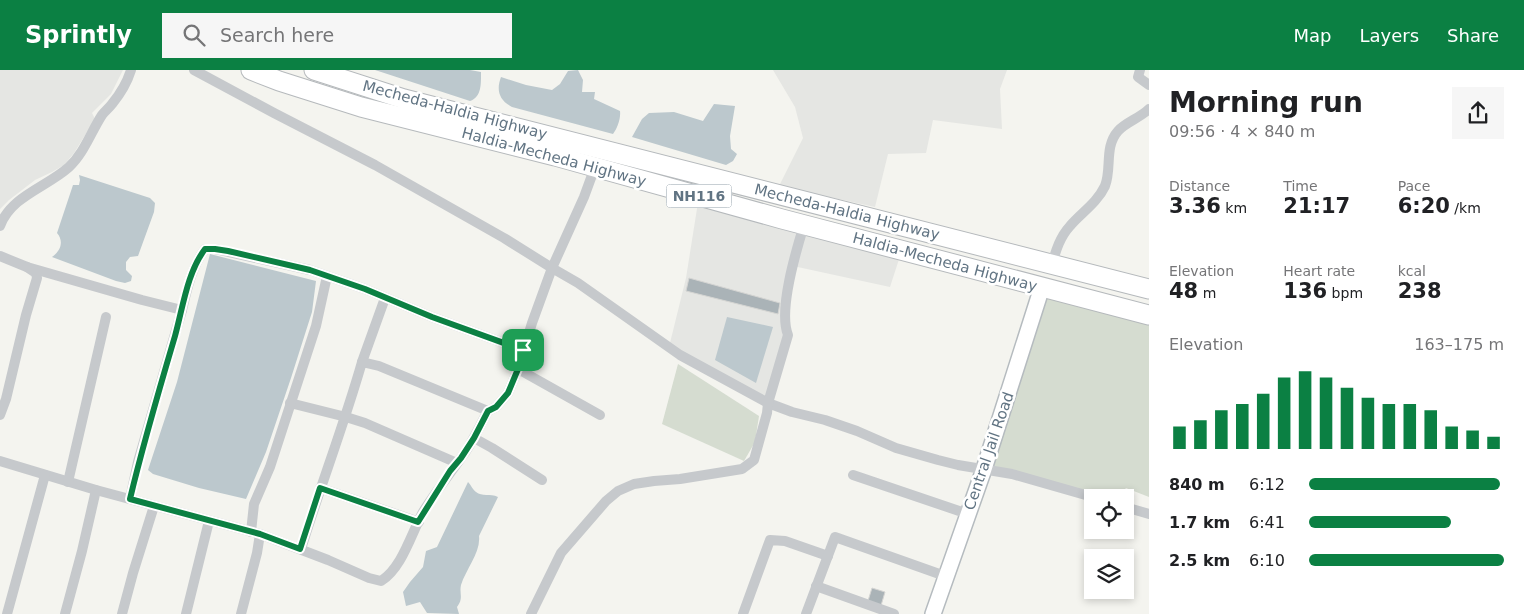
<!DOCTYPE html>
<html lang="en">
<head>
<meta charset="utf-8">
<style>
	:root { --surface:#fff; --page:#f6f6f6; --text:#202124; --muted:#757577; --accent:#0b8043 }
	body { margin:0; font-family:"DejaVu Sans",sans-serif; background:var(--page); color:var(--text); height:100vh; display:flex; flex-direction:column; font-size:19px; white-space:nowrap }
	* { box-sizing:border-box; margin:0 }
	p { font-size:16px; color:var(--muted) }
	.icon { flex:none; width:28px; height:28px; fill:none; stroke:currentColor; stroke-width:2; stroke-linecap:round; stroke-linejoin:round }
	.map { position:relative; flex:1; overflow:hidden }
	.drawer { display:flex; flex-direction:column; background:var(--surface); width:375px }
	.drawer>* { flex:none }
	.controls { position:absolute; left:1084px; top:419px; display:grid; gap:10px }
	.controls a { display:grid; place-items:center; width:50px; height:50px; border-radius:0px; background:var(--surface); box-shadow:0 2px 8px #0003; font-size:25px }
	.pin { position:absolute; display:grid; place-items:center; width:42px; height:42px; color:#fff; margin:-21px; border-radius:10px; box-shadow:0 2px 8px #0006 }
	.round { display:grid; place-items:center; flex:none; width:52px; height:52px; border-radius:0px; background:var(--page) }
	.head { display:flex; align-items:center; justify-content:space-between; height:85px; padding:0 20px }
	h1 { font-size:28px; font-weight:700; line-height:38px }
	.metrics { display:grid; grid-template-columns:repeat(3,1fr); gap:8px; height:85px; padding:5px 20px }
	.metrics div { display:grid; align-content:center }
	.metrics b { font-size:21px; font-weight:700 }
	.metrics small { font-size:14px; font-weight:400 }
	.metrics p { font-size:14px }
	.chart { height:140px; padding:10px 20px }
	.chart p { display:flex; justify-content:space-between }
	.chart svg { width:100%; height:90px; margin-top:5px; stroke:var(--accent); stroke-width:6 }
	ul { padding:0 20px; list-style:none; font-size:16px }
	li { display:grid; grid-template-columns:80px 60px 1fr; align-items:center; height:38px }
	li i { height:12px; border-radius:6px; background:var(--accent) }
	header { display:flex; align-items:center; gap:30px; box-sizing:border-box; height:70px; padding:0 25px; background:var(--accent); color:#fff }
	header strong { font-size:24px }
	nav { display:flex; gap:28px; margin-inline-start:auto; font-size:18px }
	.search { width:350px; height:45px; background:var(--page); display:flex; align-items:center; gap:12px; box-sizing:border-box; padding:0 18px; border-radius:0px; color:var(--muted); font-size:19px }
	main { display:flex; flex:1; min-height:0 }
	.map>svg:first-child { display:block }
</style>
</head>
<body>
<header>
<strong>Sprintly</strong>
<div class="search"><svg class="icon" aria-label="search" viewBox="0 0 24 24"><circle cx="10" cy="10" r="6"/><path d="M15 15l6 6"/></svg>Search here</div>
<nav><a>Map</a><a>Layers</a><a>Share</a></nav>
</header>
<main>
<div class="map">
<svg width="1149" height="544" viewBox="0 0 1149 544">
	<rect width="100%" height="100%" fill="#f4f4ef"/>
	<!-- built -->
	<g fill="#e5e6e3">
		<path d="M0,0H123L111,24L92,43L95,49L74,83L64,95L52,102L35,110L9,130L0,139Z"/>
		<path d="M773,0H1007L1000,19L1002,59L933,50L926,83L888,84L875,137L779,116L803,68L795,37Z"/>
		<path d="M699,126L902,180L890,217L793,196L785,257L768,333L669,277L686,208Z"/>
	</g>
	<!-- green -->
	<g fill="#d5dcd0">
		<path d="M1042,217L1149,245V427L1126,418L1118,427H1096L984,399Z"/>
		<path d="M678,294L759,346L755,372L744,391L662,354Z"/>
	</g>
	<!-- water -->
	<g fill="#bcc8cd">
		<path d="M375,0H470L481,2C481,13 482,27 470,31Z"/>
		<path d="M578,0L583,10L582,22H595L594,29L620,41C621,49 617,59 613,64L512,37C499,30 496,20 501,7L526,15L552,20L560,14L568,1Z"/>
		<path d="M714,34L735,36L730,66L731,79L737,84L733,91L726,95L632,67L642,49L649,43L674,42L703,51Z"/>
		<path d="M79,105L150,128L155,133L154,142L138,186L130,187L126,192V200L132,206L131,211L125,213L116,211L52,187C61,181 64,171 57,163L73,115H79L80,110Z"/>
		<path d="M210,184L316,211L312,242L291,308L266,382L246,429L199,418L153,404L148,400L177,312Z"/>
		<path d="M727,247L773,257L756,313L715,290Z"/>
		<path d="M468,412C471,415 473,420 476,422C482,427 490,423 498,427L479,466C481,482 466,499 461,515C459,524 464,528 457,537L459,544L427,543L420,532L406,536L403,522L410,512L423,497L426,481L437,477Z"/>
	</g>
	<!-- building -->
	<g fill="#aab3b7" stroke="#d5d5d3">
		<path d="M689,208L780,233L778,244L686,221Z"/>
		<path d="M872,518L885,522L880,539L867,534Z"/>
	</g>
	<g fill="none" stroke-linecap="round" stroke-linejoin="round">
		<!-- secondary casing -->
		<g stroke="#b5bbbf" stroke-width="18">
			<path id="secondary" d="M933,544L984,399L1042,217"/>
		</g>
		<!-- highway casing -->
		<g stroke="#b5b9bc" stroke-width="21">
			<g id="highway">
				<path d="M251,0L279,11L361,37L555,86L782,149L1149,245"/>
				<path d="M314,0L404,29L1149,219"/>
			</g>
		</g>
		<!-- street -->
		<g stroke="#c6c9cc" stroke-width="10">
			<path d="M1140,0L1138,7L1149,15"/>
			<path d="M595,97L584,127L552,198L578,213L680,285L768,333L792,342L825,350L857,361L896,378L938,390L958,395L1012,404L1096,428"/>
			<path d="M0,156C11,126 47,117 69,97C84,83 91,62 102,45C105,41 109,38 112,34C121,23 127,13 131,0"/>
			<path d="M0,186L27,197L36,203L37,208L26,245L6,329L0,345"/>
			<path d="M1052,194C1056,180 1060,167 1070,156C1081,143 1097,133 1105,116C1112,98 1104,77 1118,61C1126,52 1140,48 1149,39"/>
			<path d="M27,197L142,230L182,240C187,219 192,196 205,179H215L310,200L365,219L432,247L523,280"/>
			<path d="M362,292L385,228"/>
			<path d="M518,299L600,345"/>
			<path d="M290,333L346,347L365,353L457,393"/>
			<path d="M474,368L492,378L542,410"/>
			<path d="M0,391L96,420L260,464L328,490L369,508L381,511C402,498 411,464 423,442C435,423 448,406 461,388C472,374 479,357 488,341L496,337L508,323L518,299L532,253L552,198L504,168L375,95L274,43L194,0"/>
			<path d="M853,405L968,444"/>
			<path d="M68,412L106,247"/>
			<path d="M320,418L419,452"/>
			<path d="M130,429L138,392L182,240"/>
			<path d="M1125,437L1149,444"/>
			<path d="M251,462L254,434L270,397L316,256L327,206"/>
			<path d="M301,479C320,417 344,355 362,292L379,296L488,341"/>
			<path d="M816,516L894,544"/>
			<path d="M7,544L45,405"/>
			<path d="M65,544L82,481L96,420"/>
			<path d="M122,544L133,503L154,436"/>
			<path d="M186,544L209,451"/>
			<path d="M241,544L257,483L260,464"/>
			<path d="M531,544L561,483L606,431L618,421L634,414L654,411L680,409L742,399L754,390L767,343L768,333L788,265C778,240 796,181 804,155"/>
			<path d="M743,544L770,470L785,471L828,486"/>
			<path d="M806,544L835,467L945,506"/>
		</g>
		<!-- secondary -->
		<use href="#secondary" stroke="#fff" stroke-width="15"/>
		<!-- highway -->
		<use href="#highway" stroke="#fff" stroke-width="19"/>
	</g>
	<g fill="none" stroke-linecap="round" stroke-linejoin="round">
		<!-- route casing -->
		<g stroke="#fff" stroke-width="10">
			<path id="route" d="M205,179H215L228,181L310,200L365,219L432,247L523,280L518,299L508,323L496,337L488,341L474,368L461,388L450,401L418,452L320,418L300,479L260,464L130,429C143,374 159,320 175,266C183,237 187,203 205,179Z"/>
		</g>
		<!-- route -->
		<use href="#route" stroke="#0b8043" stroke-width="6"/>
	</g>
	<g text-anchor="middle" stroke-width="5" stroke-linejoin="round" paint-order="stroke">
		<!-- shield labels -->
		<rect fill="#fff" stroke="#909ea8" stroke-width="1" x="666.5" y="114.5" width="65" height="23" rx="4"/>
		<g font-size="14" font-weight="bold" fill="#617483">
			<text x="699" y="131">NH116</text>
		</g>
		<!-- street labels -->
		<g font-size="15" fill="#617483" stroke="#fff">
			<text transform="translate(455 40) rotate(15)" y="5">Mecheda-Haldia Highway</text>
			<text transform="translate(554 87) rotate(15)" y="5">Haldia-Mecheda Highway</text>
			<text transform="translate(847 142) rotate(14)" y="5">Mecheda-Haldia Highway</text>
			<text transform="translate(945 192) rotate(15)" y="5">Haldia-Mecheda Highway</text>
			<text transform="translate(989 381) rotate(-71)" y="5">Central Jail Road</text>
		</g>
	</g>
</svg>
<div class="controls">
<a><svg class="icon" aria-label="locate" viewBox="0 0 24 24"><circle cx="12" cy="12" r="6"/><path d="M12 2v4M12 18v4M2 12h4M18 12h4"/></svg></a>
<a><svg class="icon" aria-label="layers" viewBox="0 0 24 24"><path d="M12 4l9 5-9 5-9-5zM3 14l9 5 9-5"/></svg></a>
</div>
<div class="pin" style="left:523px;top:280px;background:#1e9e55"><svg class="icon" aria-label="arrive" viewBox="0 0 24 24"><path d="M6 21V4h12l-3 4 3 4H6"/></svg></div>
</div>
<section class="drawer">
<div class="head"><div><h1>Morning run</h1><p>09:56 · 4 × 840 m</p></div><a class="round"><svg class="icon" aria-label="share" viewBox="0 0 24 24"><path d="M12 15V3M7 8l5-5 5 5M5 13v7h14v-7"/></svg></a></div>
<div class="metrics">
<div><p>Distance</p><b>3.36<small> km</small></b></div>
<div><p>Time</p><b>21:17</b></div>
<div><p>Pace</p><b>6:20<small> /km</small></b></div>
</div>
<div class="metrics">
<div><p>Elevation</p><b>48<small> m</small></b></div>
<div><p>Heart rate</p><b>136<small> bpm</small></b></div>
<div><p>kcal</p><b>238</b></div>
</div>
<div class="chart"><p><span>Elevation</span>163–175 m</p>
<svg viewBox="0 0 160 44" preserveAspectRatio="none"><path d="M5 44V33M15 44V30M25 44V25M35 44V22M45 44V17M55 44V9M65 44V6M75 44V9M85 44V14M95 44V19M105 44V22M115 44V22M125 44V25M135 44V33M145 44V35M155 44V38"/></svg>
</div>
<ul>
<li><b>840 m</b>6:12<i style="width:98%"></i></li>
<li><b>1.7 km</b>6:41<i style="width:73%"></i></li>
<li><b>2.5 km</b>6:10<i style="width:100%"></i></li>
</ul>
</section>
</main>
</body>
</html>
